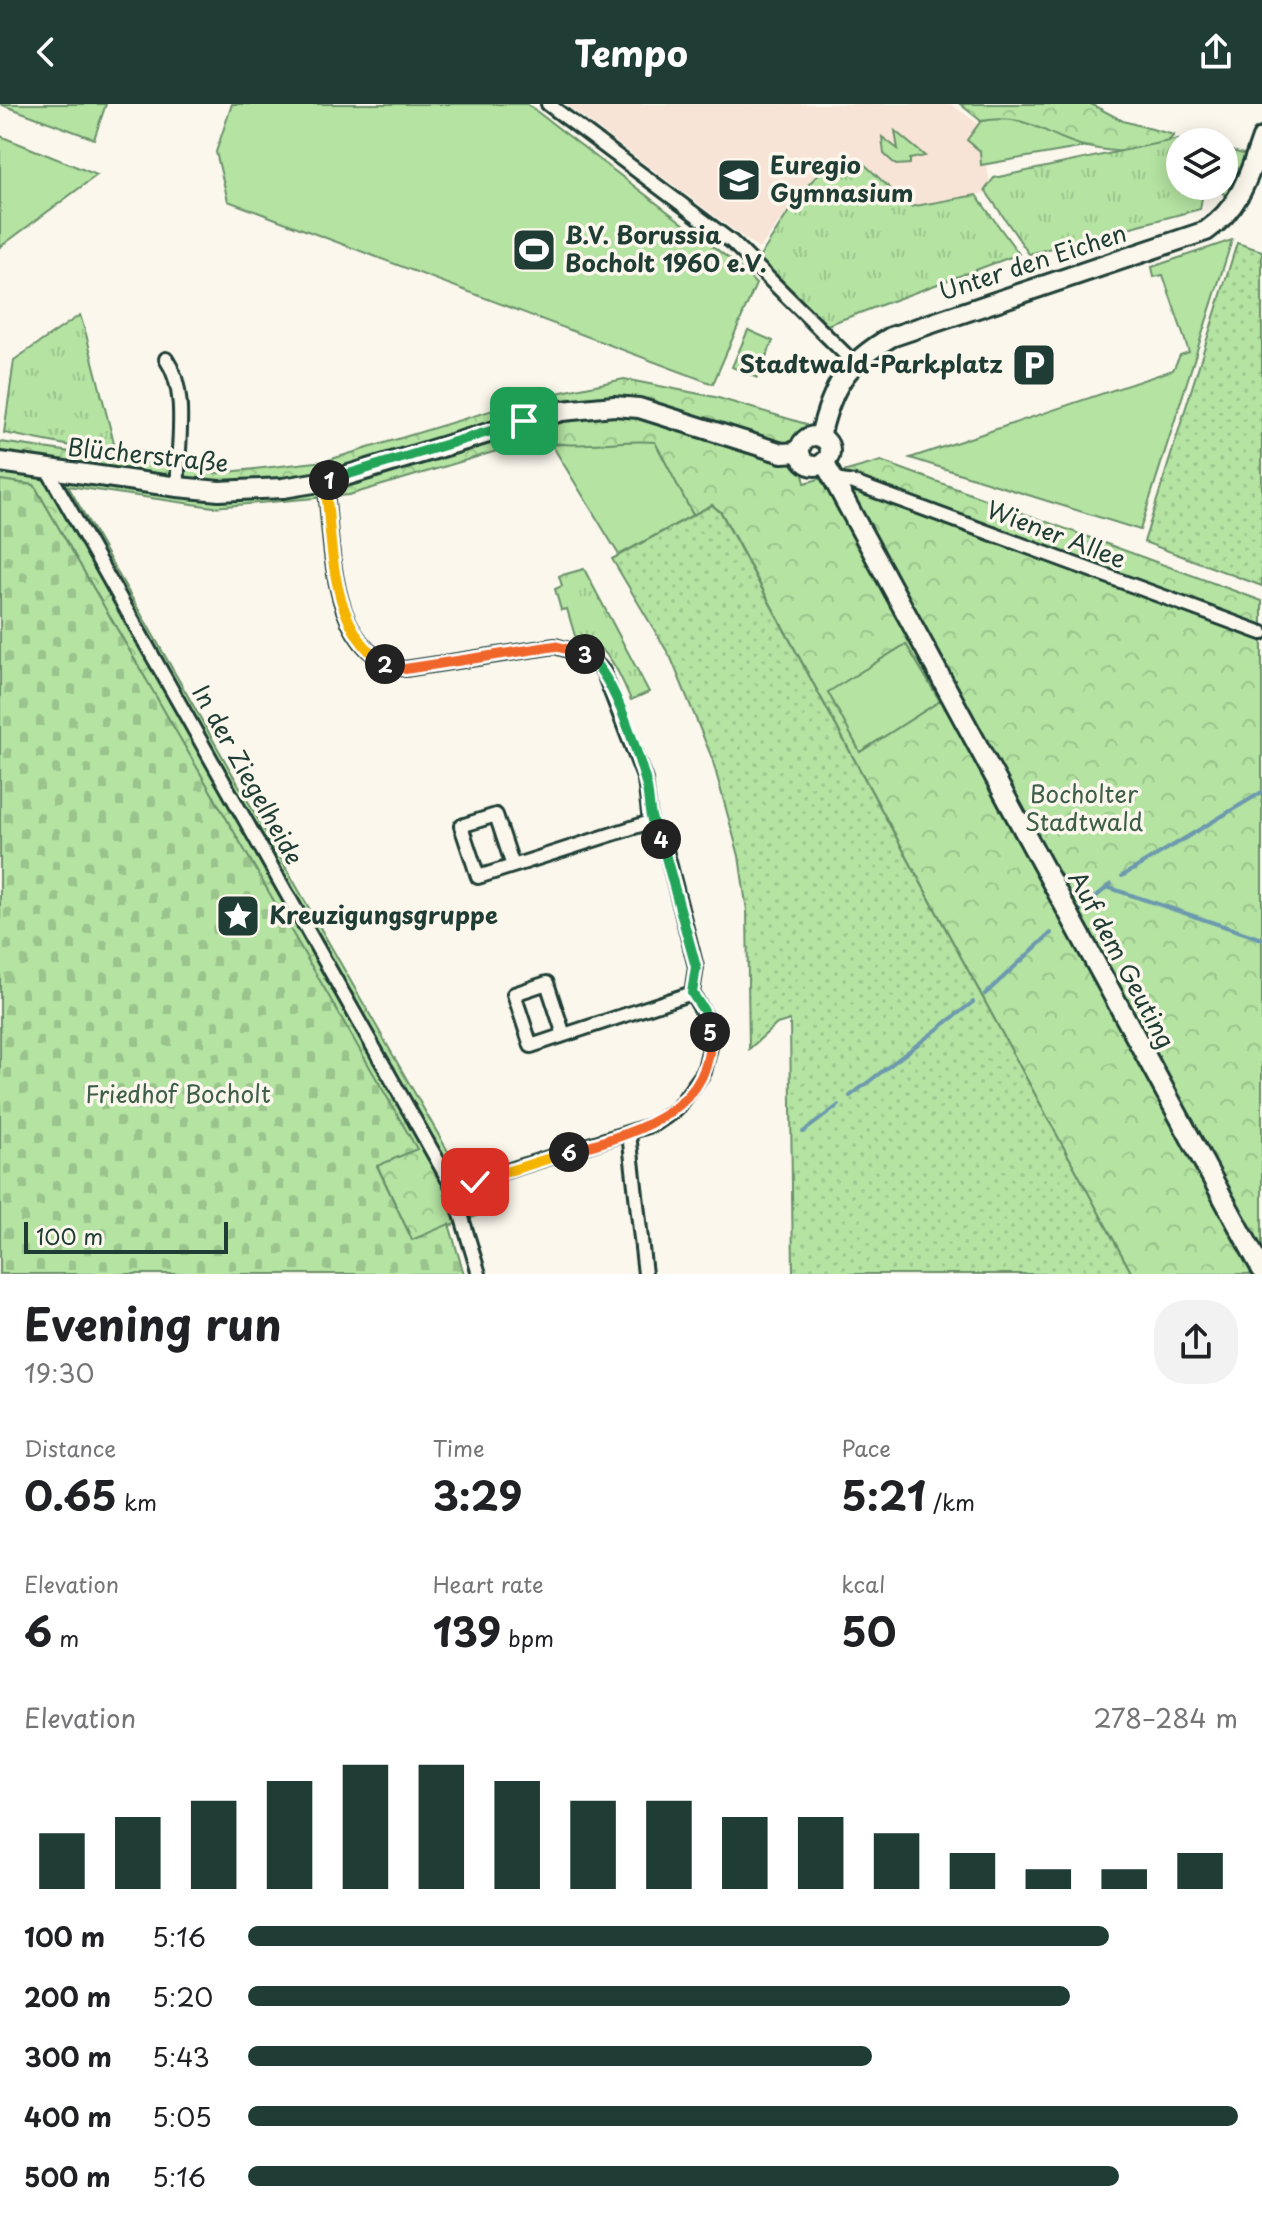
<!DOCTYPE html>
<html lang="en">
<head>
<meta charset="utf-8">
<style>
	:root { --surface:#fff; --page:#f2f2f2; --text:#202124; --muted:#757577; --accent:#1f3d34 }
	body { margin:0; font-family:"Playpen Sans",sans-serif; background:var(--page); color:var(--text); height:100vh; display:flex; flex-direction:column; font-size:30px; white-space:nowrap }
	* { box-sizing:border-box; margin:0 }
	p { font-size:26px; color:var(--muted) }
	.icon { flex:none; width:44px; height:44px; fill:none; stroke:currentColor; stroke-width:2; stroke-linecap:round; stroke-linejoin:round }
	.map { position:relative; height:1170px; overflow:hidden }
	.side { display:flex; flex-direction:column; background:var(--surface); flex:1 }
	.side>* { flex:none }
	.buttons { position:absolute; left:1166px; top:24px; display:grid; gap:16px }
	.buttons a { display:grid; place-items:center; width:72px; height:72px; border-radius:50%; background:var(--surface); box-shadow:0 4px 20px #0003; font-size:40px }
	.scale { position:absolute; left:24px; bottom:20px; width:204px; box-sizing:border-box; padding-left:8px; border:4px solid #1f3d34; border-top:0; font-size:22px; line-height:28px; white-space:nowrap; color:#1f3d34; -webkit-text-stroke:6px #fbf7ec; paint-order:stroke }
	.pin { position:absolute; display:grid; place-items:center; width:68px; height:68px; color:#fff; margin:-34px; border-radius:16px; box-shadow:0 4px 12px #0006 }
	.km { position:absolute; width:40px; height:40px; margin:-20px; border-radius:50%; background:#222; color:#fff; font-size:22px; line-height:40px; text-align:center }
	.round { display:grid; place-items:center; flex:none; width:84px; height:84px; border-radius:32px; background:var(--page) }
	.summary { display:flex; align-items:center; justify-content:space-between; height:136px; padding:0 24px }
	h1 { font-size:44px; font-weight:700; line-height:60px }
	.metrics { display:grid; grid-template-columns:repeat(3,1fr); gap:12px; height:136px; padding:8px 24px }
	.metrics div { display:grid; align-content:center }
	.metrics b { font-size:40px; font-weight:700 }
	.metrics small { font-size:22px; font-weight:400 }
	.metrics p { font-size:22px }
	.chart { height:224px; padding:16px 24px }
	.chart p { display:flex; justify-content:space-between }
	.chart svg { width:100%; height:144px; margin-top:8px; stroke:var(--accent); stroke-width:6 }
	ul { padding:0 24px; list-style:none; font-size:26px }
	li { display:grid; grid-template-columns:128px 96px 1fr; align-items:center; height:60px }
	li i { height:20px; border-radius:10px; background:var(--accent) }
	header { display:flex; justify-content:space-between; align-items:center; height:104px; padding:0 24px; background:var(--accent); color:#fff; font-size:36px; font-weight:700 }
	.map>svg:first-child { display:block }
</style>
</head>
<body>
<header><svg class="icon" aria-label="back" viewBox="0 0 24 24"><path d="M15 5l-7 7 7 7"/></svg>Tempo<svg class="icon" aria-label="share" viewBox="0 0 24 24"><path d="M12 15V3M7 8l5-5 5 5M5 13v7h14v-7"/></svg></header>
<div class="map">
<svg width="1262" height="1170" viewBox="0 0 1262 1170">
	<defs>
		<pattern id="forest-crowns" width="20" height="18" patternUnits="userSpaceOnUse" patternTransform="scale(2)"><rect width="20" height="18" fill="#b4e3a2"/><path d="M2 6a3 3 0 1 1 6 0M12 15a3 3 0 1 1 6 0" fill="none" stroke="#9ac48c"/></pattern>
		<pattern id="cemetery-stones" width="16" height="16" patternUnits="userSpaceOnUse" patternTransform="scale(2)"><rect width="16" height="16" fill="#b4e3a2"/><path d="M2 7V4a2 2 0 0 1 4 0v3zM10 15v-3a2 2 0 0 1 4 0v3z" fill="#9ac48c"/></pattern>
		<pattern id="park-tufts" width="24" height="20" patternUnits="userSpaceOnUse" patternTransform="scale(2)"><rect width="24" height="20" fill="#b4e3a2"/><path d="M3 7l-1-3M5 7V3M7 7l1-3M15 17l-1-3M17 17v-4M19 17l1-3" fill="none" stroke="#9ac48c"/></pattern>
		<pattern id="garden-dots" width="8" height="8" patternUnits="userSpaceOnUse" patternTransform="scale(2)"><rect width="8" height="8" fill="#b4e3a2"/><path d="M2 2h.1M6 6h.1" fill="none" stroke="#9ac48c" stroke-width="1.8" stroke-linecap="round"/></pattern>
	</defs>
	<rect width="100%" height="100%" fill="#fbf7ec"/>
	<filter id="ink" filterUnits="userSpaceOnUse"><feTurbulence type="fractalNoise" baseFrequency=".0125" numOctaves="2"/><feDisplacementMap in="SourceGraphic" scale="16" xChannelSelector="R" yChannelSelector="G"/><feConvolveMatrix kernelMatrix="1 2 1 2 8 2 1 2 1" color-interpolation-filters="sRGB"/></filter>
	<g filter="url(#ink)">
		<!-- built -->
		<path fill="#f7e4d6" d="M565,0H951L977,19L992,87L948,98L910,102L863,57L819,66L759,145Z"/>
		<!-- grass -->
		<g fill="#b4e3a2" stroke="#6a906b" stroke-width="2">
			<path d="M0,0H106L94,35Z"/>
			<path d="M232,0H527L736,160L756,180L713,280L228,97L216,48Z"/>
			<path d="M1003,13L1044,23L1085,43L981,61L980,47L967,36L981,17Z"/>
			<path d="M895,27L925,52L910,55V60L896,61L884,50L882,33L898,45Z"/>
			<path d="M0,32L97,71L0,143Z"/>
			<path d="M1232,136L1140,426L910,354L1173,266L1180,251L1189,248L1163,171L1154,173L1152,163Z"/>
			<path d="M748,226L773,237L757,274L732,263Z"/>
			<path d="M623,335L655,337L693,411L619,451L552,341Z"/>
			<path d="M906,540L940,597L860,648L827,588Z"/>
		</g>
		<!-- forest -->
		<g fill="url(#forest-crowns)" stroke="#6a906b" stroke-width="2" fill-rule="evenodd">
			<path d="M960,0H1091L1123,17L1174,31L1156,51C1134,48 1110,48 1088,43C1046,34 1031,8 981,17Z"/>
			<path d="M1224,45L1247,51L1230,93L1219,87L1218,82H1224Z"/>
			<path d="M624,275L715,293L806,320L797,344L805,379L881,357L1262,497V1170H1132L721,408L712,401L693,411L655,338C619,335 567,347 537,335L349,391L213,403L68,382L462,1072L477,1112L412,1136L377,1061L416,1045L34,381L0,376V338L219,369L325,357L533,294ZM906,540L940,597L860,648L828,588Z"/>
		</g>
		<!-- cemetery -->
		<path fill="url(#cemetery-stones)" stroke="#6a906b" stroke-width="2" d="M0,376L34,381L417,1045L377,1062L412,1136L449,1120L464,1170H0Z"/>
		<!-- park -->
		<g fill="url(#park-tufts)" stroke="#6a906b" stroke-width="2">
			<path d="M1178,35L1183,38H1180V82H1204L1200,105L1029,150L985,86L994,74Z"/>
			<path d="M862,58L910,103L976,91L1019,150L827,221L759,154L800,90L821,67Z"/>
			<path d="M80,211L86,230L117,351L4,329L14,256Z"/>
			<path d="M584,465L649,588L631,596C619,568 608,539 575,532L567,505L561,506L555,485L562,482L559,472Z"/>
		</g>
		<!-- garden -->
		<g fill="url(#garden-dots)" stroke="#6a906b" stroke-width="2">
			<path d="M1237,139L1262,147V482L1144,438Z"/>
			<path d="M712,401L721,409L1132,1170H793L790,916L777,920L749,945L747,807L739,752L712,654L671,554L612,455Z"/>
		</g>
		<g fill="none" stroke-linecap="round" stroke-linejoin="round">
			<!-- stream -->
			<g stroke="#6c99ae" stroke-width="4">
				<path d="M1122,772L1262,688"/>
				<path d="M1107,783L1262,835"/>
				<path d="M1079,807L1111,780"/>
				<path d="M985,890L1051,829"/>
				<path d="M850,992L973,898"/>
				<path d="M803,1028L839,1001"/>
			</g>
			<!-- street casing -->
			<g stroke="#1f3d34" stroke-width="18">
				<g id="street">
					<path d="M548,0L732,138L853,258"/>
					<path d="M166,255C190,290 176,344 178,383"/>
					<path d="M47,365L453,1084L479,1170"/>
					<path d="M834,376L854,379L1262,529"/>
					<path d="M325,377C333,439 327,550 405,565L555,542L589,552L603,567L645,676L650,718L665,742L696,863L692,889L710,921L711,939L704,968L677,1005L655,1020L453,1084"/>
					<path d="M513,762L478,773L461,722L496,711L513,762L650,718"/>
					<path d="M564,931L531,942L514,890L547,879L564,931L692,889"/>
					<path d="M629,1030L645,1170"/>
				</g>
			</g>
			<!-- secondary casing -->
			<g stroke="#1f3d34" stroke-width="24">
				<g id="secondary">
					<circle cx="815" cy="347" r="15"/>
					<path d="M820,333C832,282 846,259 891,233L1206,127C1240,104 1249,71 1262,34"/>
					<path d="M0,358L178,383L219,387L283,384L332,376L562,307L614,302L639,304L782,349L800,348"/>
					<path d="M824,358L1262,1166"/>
				</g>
			</g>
			<!-- street -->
			<use href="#street" stroke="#fbf7ec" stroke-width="12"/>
			<!-- secondary -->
			<use href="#secondary" stroke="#fbf7ec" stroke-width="18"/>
		</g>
	</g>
	<g fill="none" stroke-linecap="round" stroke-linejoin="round" filter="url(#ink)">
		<!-- split-1 casing -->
		<g stroke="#fff" stroke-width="16">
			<path id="split-1" d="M329,376L524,317"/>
		</g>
		<!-- split-2 casing -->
		<g stroke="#fff" stroke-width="16">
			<path id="split-2" d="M329,376L325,377C333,438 328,523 385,560"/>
		</g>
		<!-- split-3 casing -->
		<g stroke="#fff" stroke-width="16">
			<path id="split-3" d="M385,560L405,565L555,542L585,550"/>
		</g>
		<!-- split-4 casing -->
		<g stroke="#fff" stroke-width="16">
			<path id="split-4" d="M585,550C613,568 635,642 645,675C652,700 645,710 661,735"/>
		</g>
		<!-- split-5 casing -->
		<g stroke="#fff" stroke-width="16">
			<path id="split-5" d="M661,735L696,863L692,889L704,907L710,928"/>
		</g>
		<!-- split-6 casing -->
		<g stroke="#fff" stroke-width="16">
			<path id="split-6" d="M569,1048C631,1029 714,1010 710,928"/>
		</g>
		<!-- split-7 casing -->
		<g stroke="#fff" stroke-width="16">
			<path id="split-7" d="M475,1078L569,1048"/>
		</g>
		<!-- split-1 -->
		<use href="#split-1" stroke="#22a559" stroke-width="10"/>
		<!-- split-2 -->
		<use href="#split-2" stroke="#f5b400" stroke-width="10"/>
		<!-- split-3 -->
		<use href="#split-3" stroke="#f0652b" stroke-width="10"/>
		<!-- split-4 -->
		<use href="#split-4" stroke="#22a559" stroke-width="10"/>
		<!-- split-5 -->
		<use href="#split-5" stroke="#22a559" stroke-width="10"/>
		<!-- split-6 -->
		<use href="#split-6" stroke="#f0652b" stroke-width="10"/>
		<!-- split-7 -->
		<use href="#split-7" stroke="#f5b400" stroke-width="10"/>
	</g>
	<!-- icons -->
	<defs>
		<g id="school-square" transform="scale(2.3)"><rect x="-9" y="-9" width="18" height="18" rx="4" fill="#1f3d34" stroke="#fbf7ec"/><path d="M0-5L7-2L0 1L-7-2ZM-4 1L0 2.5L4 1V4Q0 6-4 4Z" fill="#fff"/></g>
		<g id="stadium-square" transform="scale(2.3)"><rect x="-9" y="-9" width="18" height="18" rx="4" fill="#1f3d34" stroke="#fbf7ec"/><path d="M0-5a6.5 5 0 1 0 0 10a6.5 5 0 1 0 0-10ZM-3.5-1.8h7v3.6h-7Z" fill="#fff"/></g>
		<g id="parking-square" transform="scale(2.3)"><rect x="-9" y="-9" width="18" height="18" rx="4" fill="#1f3d34" stroke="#fbf7ec"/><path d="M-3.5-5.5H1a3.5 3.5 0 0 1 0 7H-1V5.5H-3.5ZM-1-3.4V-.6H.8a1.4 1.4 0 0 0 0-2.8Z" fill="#fff"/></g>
		<g id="sight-square" transform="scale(2.3)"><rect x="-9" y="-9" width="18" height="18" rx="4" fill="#1f3d34" stroke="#fbf7ec"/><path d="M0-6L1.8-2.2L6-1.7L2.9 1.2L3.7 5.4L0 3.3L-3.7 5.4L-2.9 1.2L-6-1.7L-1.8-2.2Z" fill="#fff"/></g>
	</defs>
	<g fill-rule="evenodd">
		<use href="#school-square" x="739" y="76"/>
		<use href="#stadium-square" x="534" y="146"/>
		<use href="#parking-square" x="1034" y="261"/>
		<use href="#sight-square" x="238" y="812"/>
	</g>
	<g text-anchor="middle" stroke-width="7" stroke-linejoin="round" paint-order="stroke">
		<!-- poi labels -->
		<g font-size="24" font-weight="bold" fill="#1f3d34" stroke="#fbf7ec" text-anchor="start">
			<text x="770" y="70">Euregio<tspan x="770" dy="28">Gymnasium</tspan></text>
			<text x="565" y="140">B.V. Borussia<tspan x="565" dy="28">Bocholt 1960 e.V.</tspan></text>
			<text x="1003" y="269" text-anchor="end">Stadtwald-Parkplatz</text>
			<text x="269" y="820">Kreuzigungsgruppe</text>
		</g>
		<!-- street labels -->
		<g font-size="24" fill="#1f3d34" stroke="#fbf7ec">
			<text transform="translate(1033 159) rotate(-18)" y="8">Unter den Eichen</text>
			<text transform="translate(148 352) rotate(6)" y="8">Blücherstraße</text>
			<text transform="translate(1056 431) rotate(21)" y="8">Wiener Allee</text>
			<text transform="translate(247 671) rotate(61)" y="8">In der Ziegelheide</text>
			<text transform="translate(1121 856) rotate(62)" y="8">Auf dem Geuting</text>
		</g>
		<!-- park labels -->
		<g font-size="24" fill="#3d5e4a" stroke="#fbf7ec">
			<text x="1084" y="699">Bocholter<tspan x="1084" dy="28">Stadtwald</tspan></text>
			<text x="178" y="999">Friedhof Bocholt</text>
		</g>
	</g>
</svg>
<div class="buttons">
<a><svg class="icon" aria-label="layers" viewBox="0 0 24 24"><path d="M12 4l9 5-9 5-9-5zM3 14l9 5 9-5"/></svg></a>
</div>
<div class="scale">100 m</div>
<div class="pin" style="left:524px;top:317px;background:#1e9e55"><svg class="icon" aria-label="arrive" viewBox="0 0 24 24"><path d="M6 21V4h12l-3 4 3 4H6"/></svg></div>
<div class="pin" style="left:475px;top:1078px;background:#d93025"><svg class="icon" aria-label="check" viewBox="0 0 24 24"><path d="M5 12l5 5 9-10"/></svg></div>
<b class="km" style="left:329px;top:376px">1</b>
<b class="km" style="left:385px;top:560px">2</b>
<b class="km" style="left:585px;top:550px">3</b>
<b class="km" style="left:661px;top:735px">4</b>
<b class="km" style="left:710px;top:928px">5</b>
<b class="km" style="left:569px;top:1048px">6</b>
</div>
<section class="side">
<div class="summary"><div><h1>Evening run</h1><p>19:30</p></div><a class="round"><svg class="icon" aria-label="share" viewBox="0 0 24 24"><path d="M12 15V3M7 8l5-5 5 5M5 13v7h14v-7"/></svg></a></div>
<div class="metrics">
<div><p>Distance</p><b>0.65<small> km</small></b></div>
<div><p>Time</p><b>3:29</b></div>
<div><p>Pace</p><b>5:21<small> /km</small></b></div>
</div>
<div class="metrics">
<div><p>Elevation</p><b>6<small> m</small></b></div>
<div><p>Heart rate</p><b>139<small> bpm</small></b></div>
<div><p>kcal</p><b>50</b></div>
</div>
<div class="chart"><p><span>Elevation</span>278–284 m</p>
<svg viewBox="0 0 160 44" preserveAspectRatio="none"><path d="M5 44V27M15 44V22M25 44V17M35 44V11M45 44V6M55 44V6M65 44V11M75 44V17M85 44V17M95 44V22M105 44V22M115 44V27M125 44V33M135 44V38M145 44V38M155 44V33"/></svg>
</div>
<ul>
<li><b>100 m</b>5:16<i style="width:87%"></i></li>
<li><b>200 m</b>5:20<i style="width:83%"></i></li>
<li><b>300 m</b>5:43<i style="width:63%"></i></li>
<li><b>400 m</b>5:05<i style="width:100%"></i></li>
<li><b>500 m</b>5:16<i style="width:88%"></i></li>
</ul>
</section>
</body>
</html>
